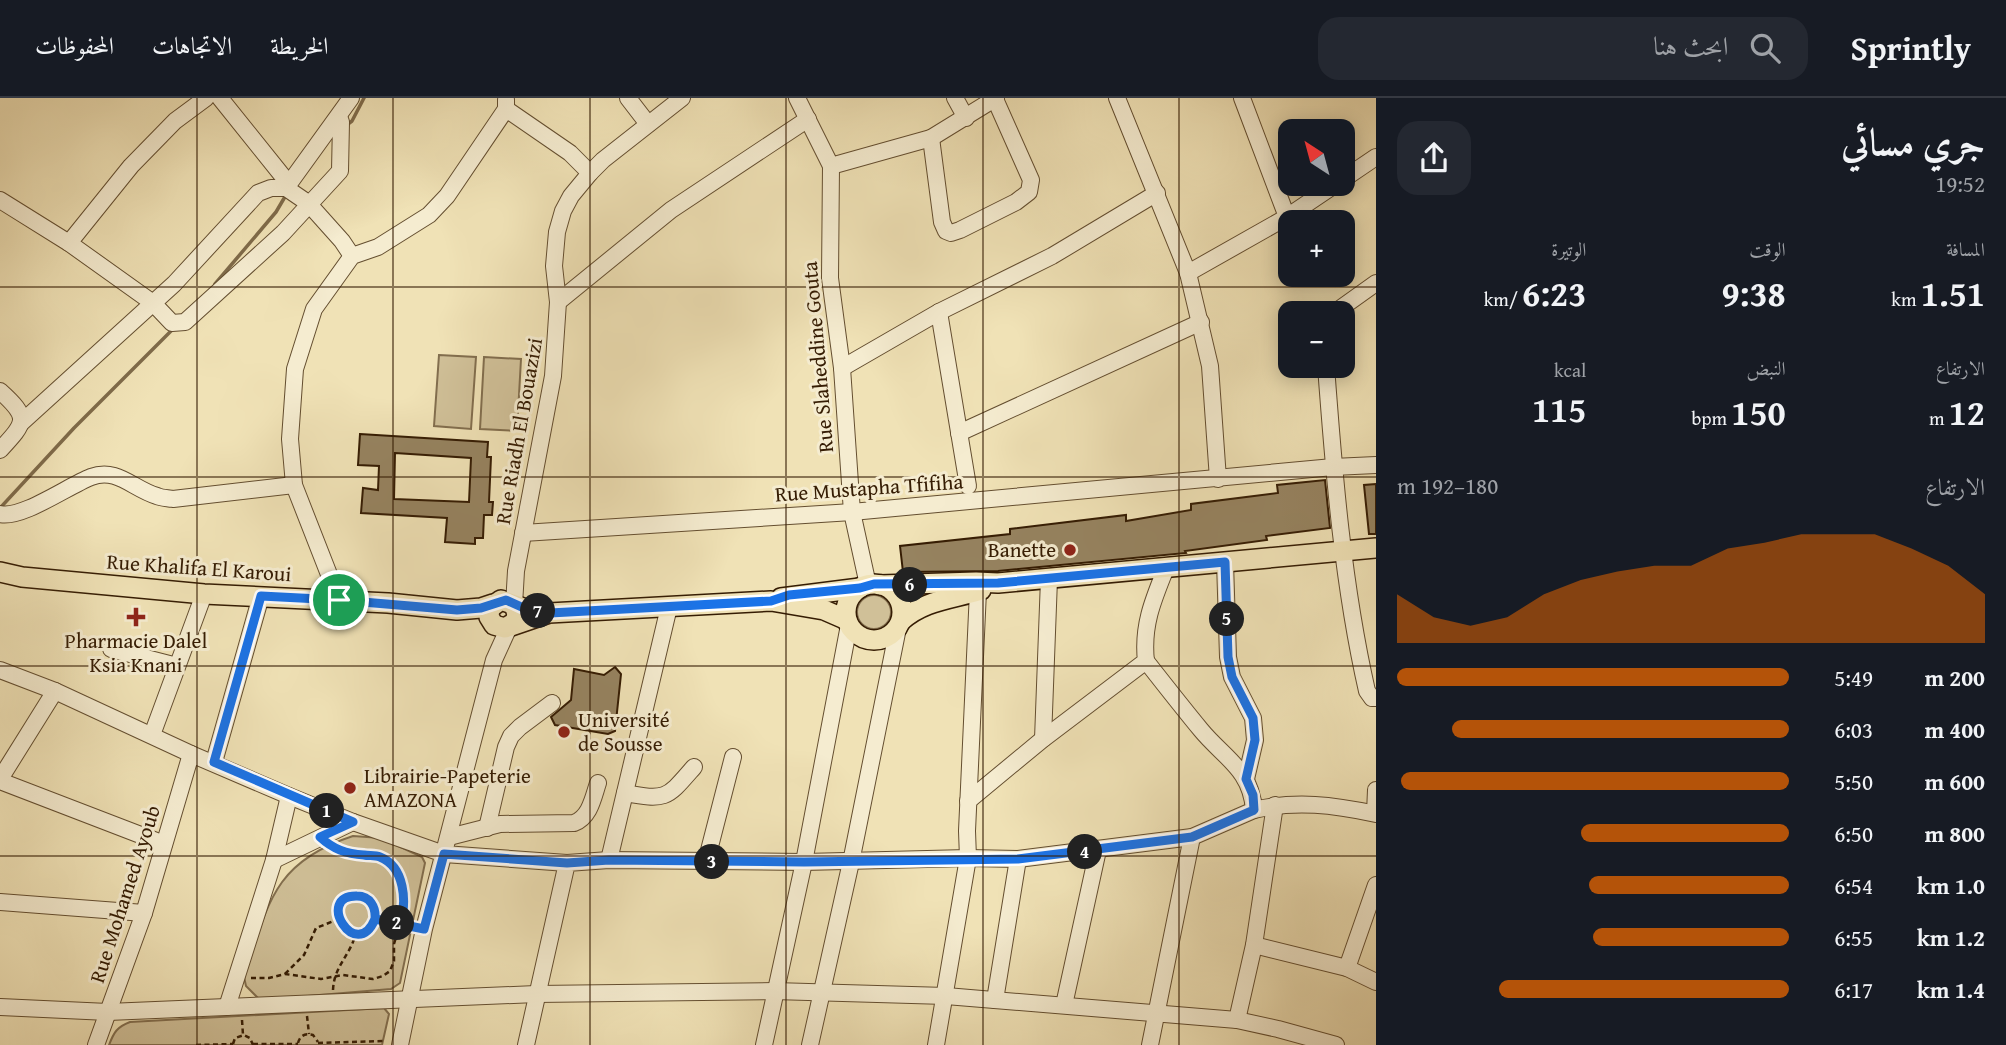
<!DOCTYPE html>
<html lang="ar">
<head>
<meta charset="utf-8">
<style>
	:root { --surface:#171b24; --page:#242831; --text:#f1f3f6; --muted:#9ea1a6; --line:#363941; --accent:#b45309 }
	body { margin:0; font-family:"Gentium Book Plus",Amiri,serif; background:var(--page); color:var(--text); direction:rtl; height:100vh; display:flex; flex-direction:column; font-size:26px; white-space:nowrap }
	* { box-sizing:border-box; margin:0 }
	p { font-size:23px; color:var(--muted) }
	.icon { flex:none; width:38px; height:38px; fill:none; stroke:currentColor; stroke-width:2; stroke-linecap:round; stroke-linejoin:round }
	.map { position:relative; flex:1; overflow:hidden; direction:ltr }
	.details { display:flex; flex-direction:column; background:var(--surface); width:630px }
	.details>* { flex:none }
	.needle { width:46px; rotate:324deg }
	.fabs { position:absolute; left:1278px; top:21px; display:grid; gap:14px }
	.fabs a { display:grid; place-items:center; width:77px; height:77px; border-radius:14px; background:var(--surface); box-shadow:0 4px 18px #0003; font-size:35px }
	.pin { position:absolute; display:grid; place-items:center; width:60px; height:60px; color:#fff; margin:-30px; border:4px solid #fff; border-radius:50%; box-shadow:0 2px 7px #0007 }
	.km { position:absolute; width:35px; height:35px; margin:-18px; border-radius:50%; background:#222; color:#fff; font-size:19px; line-height:35px; text-align:center }
	.round { display:grid; place-items:center; flex:none; width:74px; height:74px; border-radius:21px; background:var(--page) }
	.head { display:flex; align-items:center; justify-content:space-between; height:119px; padding:0 21px }
	h1 { font-size:38px; font-weight:700; line-height:52px }
	.metrics { display:grid; grid-template-columns:repeat(3,1fr); gap:10px; height:119px; padding:7px 21px }
	.metrics div { display:grid; align-content:center }
	.metrics b { font-size:35px; font-weight:700 }
	.metrics small { font-size:19px; font-weight:400 }
	.metrics p { font-size:19px }
	.chart { height:196px; padding:14px 21px }
	.chart p { display:flex; justify-content:space-between }
	.chart svg { width:100%; height:126px; margin-top:7px; fill:var(--accent); opacity:.7 }
	ul { padding:0 21px; list-style:none; font-size:23px }
	li { display:grid; grid-template-columns:112px 84px 1fr; align-items:center; height:52px }
	li i { height:18px; border-radius:9px; background:var(--accent) }
	header { display:flex; align-items:center; gap:42px; box-sizing:border-box; height:98px; padding:0 35px; background:var(--surface); border-bottom:2px solid var(--line) }
	header strong { font-size:33px }
	nav { display:flex; gap:38px; margin-inline-start:auto; font-size:24px }
	.search { width:490px; height:63px; background:var(--page); display:flex; align-items:center; gap:18px; box-sizing:border-box; padding:0 24px; border-radius:21px; color:var(--muted); font-size:26px }
	main { display:flex; flex:1; min-height:0 }
	.map>svg:first-child { display:block }
</style>
</head>
<body>
<header>
<strong>Sprintly</strong>
<div class="search"><svg class="icon" aria-label="search" viewBox="0 0 24 24"><circle cx="10" cy="10" r="6"/><path d="M15 15l6 6"/></svg>ابحث هنا</div>
<nav><a>الخريطة</a><a>الاتجاهات</a><a>المحفوظات</a></nav>
</header>
<main>
<section class="details">
<div class="head"><div><h1>جري مسائي</h1><p>19:52</p></div><a class="round"><svg class="icon" aria-label="share" viewBox="0 0 24 24"><path d="M12 15V3M7 8l5-5 5 5M5 13v7h14v-7"/></svg></a></div>
<div class="metrics">
<div><p>المسافة</p><b>1.51<small> km</small></b></div>
<div><p>الوقت</p><b>9:38</b></div>
<div><p>الوتيرة</p><b>6:23<small> /km</small></b></div>
</div>
<div class="metrics">
<div><p>الارتفاع</p><b>12<small> m</small></b></div>
<div><p>النبض</p><b>150<small> bpm</small></b></div>
<div><p>kcal</p><b>115</b></div>
</div>
<div class="chart"><p><span>الارتفاع</span>180–192 m</p>
<svg viewBox="0 0 160 44" preserveAspectRatio="none"><path d="M0 44V27L10 35L20 38L30 35L40 27L50 22L60 19L70 17L80 17L90 11L100 9L110 6L120 6L130 6L140 11L150 17L160 27V44z"/></svg>
</div>
<ul>
<li><b>200 m</b>5:49<i style="width:100%"></i></li>
<li><b>400 m</b>6:03<i style="width:86%"></i></li>
<li><b>600 m</b>5:50<i style="width:99%"></i></li>
<li><b>800 m</b>6:50<i style="width:53%"></i></li>
<li><b>1.0 km</b>6:54<i style="width:51%"></i></li>
<li><b>1.2 km</b>6:55<i style="width:50%"></i></li>
<li><b>1.4 km</b>6:17<i style="width:74%"></i></li>
</ul>
</section>
<div class="map">
<svg width="1376" height="947" viewBox="0 0 1376 947">
	<rect width="100%" height="100%" fill="#f0e2b6"/>
	<filter id="stains"><feTurbulence type="fractalNoise" baseFrequency=".00286" numOctaves="4"/><feColorMatrix values="0 0 0 0 .2 0 0 0 0 .09 0 0 0 0 .02 0 0 0 .5 -.17"/></filter>
	<radialGradient id="worn" r=".72"><stop offset=".6" stop-color="#630" stop-opacity="0"/><stop offset="1" stop-color="#630" stop-opacity=".3"/></radialGradient>
	<!-- green -->
	<g fill="#d0c098" stroke="#826e4e" stroke-width="2">
		<path d="M439,257L476,259L471,331L434,328Z"/>
		<path d="M484,259L521,261L517,333L480,331Z"/>
		<circle cx="874" cy="514" r="17"/>
		<path d="M353,738L381,740L422,759L425,765L400,885L391,891L260,902L246,888L244,879C268,806 273,764 353,738Z"/>
		<path d="M384,910L389,916L382,947H109C114,934 117,929 130,924Z"/>
	</g>
	<g fill="none" stroke-linecap="round" stroke-linejoin="round">
		<!-- stream -->
		<g stroke="#7f6b4a" stroke-width="3.5">
			<path d="M348,26L352,23L364,0"/>
			<path d="M215,186L276,114L286,97"/>
			<path d="M0,410L74,330L174,230"/>
		</g>
	</g>
	<!-- building -->
	<g fill="#968360" stroke="#351c03" stroke-width="2" fill-rule="evenodd">
		<path d="M360,336L488,344L487,359H491L489,404H493L492,417H484L483,440H475V446L445,444L447,420L361,415L363,390L378,392L379,368L358,367ZM395,355L471,360L469,404L394,401Z"/>
		<path d="M1325,382L1330,430L1266,438L1267,442L1185,453L1186,455L998,473L903,474L900,448L1010,436V431L1126,417V423L1191,412V406L1278,395L1277,387Z"/>
		<path d="M1376,386V436H1369L1364,387Z"/>
		<path d="M615,569L621,576L615,633L608,636L555,627L551,619L571,602L574,571L604,577Z"/>
	</g>
	<g fill="none" stroke-linecap="round" stroke-linejoin="round">
		<!-- minor casing -->
		<g stroke="#644e30" stroke-width="18">
			<g id="minor">
				<path d="M220,0L289,86"/>
				<path d="M351,0L286,90L308,105L342,143L352,158"/>
				<path d="M628,0L648,26"/>
				<path d="M797,0L831,68L931,40L996,0"/>
				<path d="M955,0L966,20"/>
				<path d="M1117,0L1188,175L1210,268L1218,381"/>
				<path d="M1242,0L1287,119"/>
				<path d="M506,2V11L570,55L590,75L571,98L563,113L557,134L554,168L558,204L553,278L516,473L514,507"/>
				<path d="M931,40L942,124L946,133L951,135L960,132L1016,104L1029,94L1031,82L995,1"/>
				<path d="M831,68L830,180L842,270L852,414L868,487"/>
				<path d="M590,75L603,62L682,0"/>
				<path d="M1342,82L1376,59"/>
				<path d="M0,102L69,145L153,205L172,225L185,224L283,135L340,73L341,24L339,19"/>
				<path d="M69,145L131,68L175,23L206,0"/>
				<path d="M1188,175L1287,119L1336,86"/>
				<path d="M558,204L671,112L808,21"/>
				<path d="M939,214L968,388"/>
				<path d="M1334,215L1376,185"/>
				<path d="M1326,268C1334,377 1343,487 1367,593L1372,600H1376"/>
				<path d="M842,270L939,214L1052,158L1157,95"/>
				<path d="M0,293C30,320 26,324 0,352"/>
				<path d="M21,325L174,186L258,95L271,90H286"/>
				<path d="M959,335L1201,224"/>
				<path d="M0,416C22,421 68,388 91,379C117,369 133,391 157,398C161,400 168,400 173,401L294,387"/>
				<path d="M523,435L852,414L1333,369L1376,367"/>
				<path d="M1225,464L1228,559L1232,579L1253,620L1255,642L1246,681"/>
				<path d="M339,502L294,387L290,341L295,271L314,211L352,158L378,149L429,117L447,98L506,11"/>
				<path d="M111,551L177,568"/>
				<path d="M1146,563C1164,586 1182,609 1201,632C1224,660 1251,671 1254,712C1296,702 1334,707 1376,716"/>
				<path d="M0,572L55,593L191,656L289,698L353,724L444,756L567,765"/>
				<path d="M152,637L204,496"/>
				<path d="M1043,641L1049,481"/>
				<path d="M214,664L261,498"/>
				<path d="M0,681L55,593"/>
				<path d="M0,683L164,746"/>
				<path d="M625,695C667,703 667,700 694,669"/>
				<path d="M968,703L1043,641L1146,563C1142,528 1153,502 1166,470"/>
				<path d="M1375,715L1376,692"/>
				<path d="M487,730L506,649L511,638L520,629L552,605"/>
				<path d="M449,739L500,726L574,725C590,719 593,700 598,685"/>
				<path d="M274,762L353,724"/>
				<path d="M609,762L669,509"/>
				<path d="M706,764L733,659"/>
				<path d="M0,804L144,815"/>
				<path d="M1254,847L1275,707"/>
				<path d="M1347,870L1376,787"/>
				<path d="M995,902L1018,761"/>
				<path d="M1064,907L1098,752"/>
				<path d="M0,909L108,914L536,896L774,893L946,898L1237,922L1254,847L1347,870L1376,884"/>
				<path d="M227,909L274,762L289,698"/>
				<path d="M1237,922L1278,931L1336,947"/>
				<path d="M96,947L144,815L191,656"/>
				<path d="M400,947L424,831L494,562L509,529"/>
				<path d="M526,947L567,765L609,762L804,764L968,760L967,733L978,493"/>
				<path d="M764,947L804,764L849,527"/>
				<path d="M810,947L851,764L898,530"/>
				<path d="M936,947L968,760L1018,761L1192,739L1254,712"/>
				<path d="M1150,947L1192,739"/>
			</g>
		</g>
		<!-- major casing -->
		<g stroke="#351c03" stroke-width="22">
			<g id="major">
				<path d="M0,474L22,479L204,496L388,505L457,512L481,510L493,506"/>
				<circle cx="874" cy="514" r="28"/>
				<path d="M880,487L976,484L998,485L1376,450"/>
				<path d="M781,500L860,490"/>
				<path d="M514,507L517,516L515,524L505,530L494,527L489,519L490,510L501,502L526,511L545,515"/>
				<path d="M901,523C924,502 953,501 981,492"/>
				<path d="M511,528L549,515L771,503L824,512L847,522"/>
			</g>
		</g>
		<!-- path -->
		<g stroke="#351c03" stroke-width="2.5" stroke-dasharray="5 3.5" stroke-linecap="butt">
			<circle cx="357" cy="816" r="19"/>
			<path d="M375,821L409,828"/>
			<path d="M285,876L304,857L316,830L339,821"/>
			<path d="M251,880H269L285,876L321,881L343,877L373,881L383,878L390,873L394,863V846L403,816L404,796L399,778L389,765L379,759L353,757L331,749"/>
			<path d="M333,892C334,868 350,858 356,835"/>
			<path d="M307,918L309,936"/>
			<path d="M242,922L243,937"/>
			<path d="M298,945C300,937 306,935 313,937L318,944"/>
			<path d="M318,945L383,943"/>
			<path d="M233,946L235,940L244,937L250,940L253,947"/>
			<path d="M253,946H298"/>
			<path d="M196,947L233,946"/>
		</g>
		<!-- minor -->
		<use href="#minor" stroke="#f5ecd0" stroke-width="16"/>
		<!-- major -->
		<use href="#major" stroke="#f0e2b6" stroke-width="19"/>
	</g>
	<g fill="none" stroke-linecap="round" stroke-linejoin="round">
		<!-- route casing -->
		<g stroke="#fff" stroke-width="14">
			<path id="route" d="M339,502L261,498L214,664L353,724L320,739C333,751 346,756 364,757C369,758 375,757 380,759C405,769 407,804 400,826L375,821C356,866 314,797 357,798C370,798 376,809 375,821L424,831L444,756L567,765L609,762L804,764L1018,761L1192,739L1254,712L1253,697L1246,681L1255,642L1253,620L1232,579L1228,559L1225,464L998,485L874,486L860,490L789,497L771,503L550,515L526,511L506,502L481,510L457,512L339,502"/>
		</g>
		<!-- route -->
		<use href="#route" stroke="#1a73e8" stroke-width="9"/>
	</g>
	<!-- grid -->
	<path fill="none" stroke="#351c03" stroke-width="2" stroke-opacity="0.55" d="M197,0V947M393,0V947M590,0V947M786,0V947M983,0V947M1179,0V947M0,189H1376M0,379H1376M0,568H1376M0,758H1376"/>
	<!-- markers -->
	<g fill="#8f2418" stroke="#f5ecd0" stroke-width="2.5">
		<circle cx="1070" cy="452" r="7"/>
		<path d="M132.5 508.5h7v7h7v7h-7v7h-7v-7h-7v-7h7z"/>
		<circle cx="564" cy="634" r="7"/>
		<circle cx="350" cy="690" r="7"/>
	</g>
	<g text-anchor="middle" stroke-width="6" stroke-linejoin="round" paint-order="stroke">
		<!-- street labels -->
		<g font-size="21" fill="#351c03" stroke="#f5ecd0">
			<text transform="translate(818 259) rotate(-95)" y="7">Rue Slaheddine Gouta</text>
			<text transform="translate(519 333) rotate(-80)" y="7">Rue Riadh El Bouazizi</text>
			<text transform="translate(869 390) rotate(-4)" y="7">Rue Mustapha Tfifiha</text>
			<text transform="translate(199 470) rotate(4)" y="7">Rue Khalifa El Karoui</text>
			<text transform="translate(125 796) rotate(-72)" y="7">Rue Mohamed Ayoub</text>
		</g>
		<!-- poi labels -->
		<g font-size="21" fill="#351c03" stroke="#f5ecd0" text-anchor="start">
			<text x="1056" y="459" text-anchor="end">Banette</text>
			<text x="136" y="550" text-anchor="middle">Pharmacie Dalel<tspan x="136" dy="24">Ksia Knani</tspan></text>
			<text x="578" y="629">Université<tspan x="578" dy="24">de Sousse</tspan></text>
			<text x="364" y="685">Librairie-Papeterie<tspan x="364" dy="24">AMAZONA</tspan></text>
		</g>
	</g>
	<rect width="100%" height="100%" filter="url(#stains)"/>
	<rect width="100%" height="100%" fill="url(#worn)"/>
</svg>
<div class="fabs">
<a><svg class="needle" viewBox="-14 -14 28 28"><path d="M0-13l5 13h-10z" fill="#e53935"/><path d="M0 13l5-13h-10z" fill="#9ea1a6"/></svg></a>
<a>+</a>
<a>−</a>
</div>
<div class="pin" style="left:339px;top:502px;background:#1e9e55"><svg class="icon" aria-label="arrive" viewBox="0 0 24 24"><path d="M6 21V4h12l-3 4 3 4H6"/></svg></div>
<b class="km" style="left:327px;top:713px">1</b>
<b class="km" style="left:397px;top:825px">2</b>
<b class="km" style="left:712px;top:764px">3</b>
<b class="km" style="left:1085px;top:754px">4</b>
<b class="km" style="left:1227px;top:521px">5</b>
<b class="km" style="left:910px;top:487px">6</b>
<b class="km" style="left:538px;top:513px">7</b>
</div>
</main>
</body>
</html>
